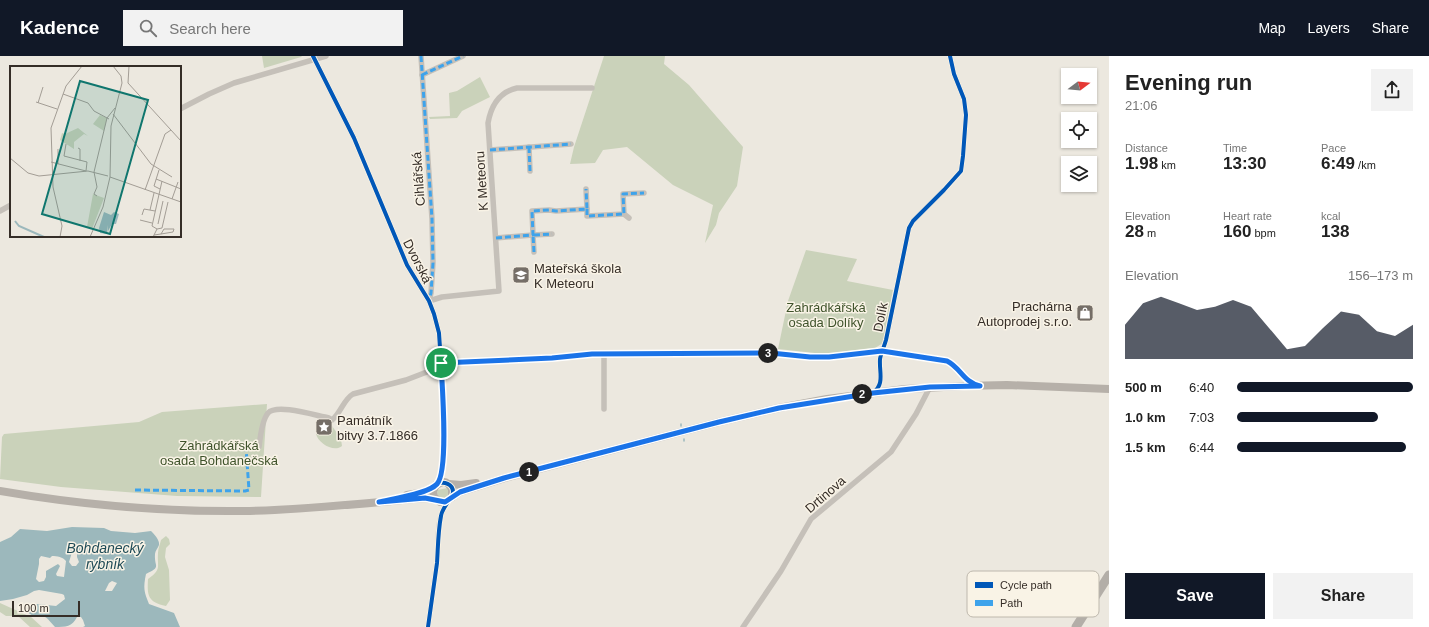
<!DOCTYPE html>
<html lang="en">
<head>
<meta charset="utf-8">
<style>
	:root { --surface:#fff; --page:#f2f2f2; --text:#222; --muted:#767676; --accent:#111827 }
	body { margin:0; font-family:Helvetica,sans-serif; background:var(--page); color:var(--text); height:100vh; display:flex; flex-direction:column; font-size:15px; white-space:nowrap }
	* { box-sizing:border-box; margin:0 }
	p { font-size:13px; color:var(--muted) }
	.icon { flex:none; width:22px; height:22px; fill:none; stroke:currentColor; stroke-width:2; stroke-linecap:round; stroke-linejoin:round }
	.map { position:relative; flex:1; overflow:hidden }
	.drawer { display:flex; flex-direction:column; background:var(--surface); width:320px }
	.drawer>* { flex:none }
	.needle { width:26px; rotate:74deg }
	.buttons { position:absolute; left:1061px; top:12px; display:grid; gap:8px }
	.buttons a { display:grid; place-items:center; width:36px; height:36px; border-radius:0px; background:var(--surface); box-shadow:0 1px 3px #0004; font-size:20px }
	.scale { position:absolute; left:12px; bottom:10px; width:68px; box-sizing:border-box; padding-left:4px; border:2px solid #352d27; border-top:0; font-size:11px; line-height:14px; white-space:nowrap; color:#352d27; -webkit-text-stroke:3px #f9f3e6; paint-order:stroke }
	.pin { position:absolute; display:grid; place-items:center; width:34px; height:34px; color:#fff; margin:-17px; border:2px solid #fff; border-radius:50%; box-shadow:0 1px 4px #0007 }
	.km { position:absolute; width:20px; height:20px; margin:-10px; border-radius:50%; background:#222; color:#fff; font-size:11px; line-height:20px; text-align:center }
	.round { display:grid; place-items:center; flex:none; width:42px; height:42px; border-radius:0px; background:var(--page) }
	.headline { display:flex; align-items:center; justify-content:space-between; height:68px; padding:0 16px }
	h1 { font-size:22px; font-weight:800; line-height:30px }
	.metrics { display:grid; grid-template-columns:repeat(3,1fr); gap:6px; height:68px; padding:4px 16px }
	.metrics div { display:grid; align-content:center }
	.metrics b { font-size:17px; font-weight:800 }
	.metrics small { font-size:11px; font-weight:400 }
	.metrics p { font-size:11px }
	.chart { height:112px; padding:8px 16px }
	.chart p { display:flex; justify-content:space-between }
	.chart svg { width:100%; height:72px; margin-top:4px; fill:var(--accent); opacity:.7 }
	.cta { display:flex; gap:8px; margin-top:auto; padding:8px 16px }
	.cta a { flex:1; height:46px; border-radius:0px; background:var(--accent); color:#fff; font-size:16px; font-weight:800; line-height:46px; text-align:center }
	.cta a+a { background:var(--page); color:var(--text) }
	ul { padding:0 16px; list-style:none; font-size:13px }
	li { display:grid; grid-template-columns:64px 48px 1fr; align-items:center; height:30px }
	li i { height:10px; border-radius:5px; background:var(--accent) }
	header { display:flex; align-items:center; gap:24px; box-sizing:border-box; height:56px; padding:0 20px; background:var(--accent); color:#fff }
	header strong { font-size:19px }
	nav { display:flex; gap:22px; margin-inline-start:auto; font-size:14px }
	.search { width:280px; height:36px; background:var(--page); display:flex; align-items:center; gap:10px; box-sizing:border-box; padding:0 14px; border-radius:0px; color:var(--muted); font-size:15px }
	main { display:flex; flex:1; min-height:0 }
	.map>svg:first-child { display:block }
</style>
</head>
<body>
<header>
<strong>Kadence</strong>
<div class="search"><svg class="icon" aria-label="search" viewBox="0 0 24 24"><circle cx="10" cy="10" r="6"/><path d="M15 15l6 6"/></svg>Search here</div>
<nav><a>Map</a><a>Layers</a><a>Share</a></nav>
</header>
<main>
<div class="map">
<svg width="1109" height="571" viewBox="0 0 1109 571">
	<rect width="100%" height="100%" fill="#ece8df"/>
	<!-- green -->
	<g fill="#cad2ba">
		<path d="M262,0H302L301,1L264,12Z"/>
		<path d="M604,0H665L664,8L689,29L743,91L737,130L719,157L716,169L705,187L713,149L673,129L627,91L603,94L595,107L570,108L574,91Z"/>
		<path d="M480,21L490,41L462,55L457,62L430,63L429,61L450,60L449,37L457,35Z"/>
		<path d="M806,194L857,203L847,225L893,234L883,287L875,292L824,298L778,293L788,245Z"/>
		<path d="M267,348L261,441L177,440L61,431L0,423L2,381L4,378L139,366L162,356Z"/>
		<path d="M321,362L328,364L341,383L342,390C334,397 318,387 316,378C316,374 317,369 317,364Z"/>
		<path d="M448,432L450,437L445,443L438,441L437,434Z"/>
		<path d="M166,480L169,483L170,488L166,492L165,501L169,514L170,544L166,550C148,546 147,540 148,523C162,513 157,512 158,497C158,493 160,488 161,484Z"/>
		<path d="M0,547L31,561L42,571H30L18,560H6L0,556Z"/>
	</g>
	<!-- water -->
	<path fill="#9cb8bc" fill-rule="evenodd" d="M72,471L104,472L111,475L135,477L151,475C154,478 160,484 159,489C158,492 155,495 155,498C154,512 162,510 146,518C143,532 144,536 149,548L174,557L180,571H83L85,570L83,564L81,561H77C72,571 66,571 55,571C47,563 47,558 34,561L21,551L31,552L37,548L56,550L65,543L64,539L62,538L39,534L34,535L27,539L13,543L0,545V486L11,481L20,473L47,475ZM77,492V501L79,506L76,510H72L69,506L73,493ZM41,500L50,502L52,500C57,500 63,501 66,505L64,521L57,520L56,518L60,510L58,508L46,515V521L44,525L39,526L36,523L39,508V503ZM112,525L117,527L112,535H105L109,527Z"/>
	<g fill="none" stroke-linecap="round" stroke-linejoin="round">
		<!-- stream -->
		<g stroke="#9cb8bc" stroke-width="1.5">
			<path d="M681,368V370"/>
			<path d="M684,383V385"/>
		</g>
		<!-- street -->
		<g stroke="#c5c0b9" stroke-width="5.5">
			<path d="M313,0L354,82L407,209L429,245L434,258L439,277L441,307L444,386L443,411L437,428"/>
			<path d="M421,0L432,163L433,207L431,237L429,245"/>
			<path d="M422,19L463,0"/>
			<path d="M180,53L209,38L234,27L326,0"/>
			<path d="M529,91L530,115"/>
			<path d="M490,94L571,88"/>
			<path d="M587,153V160L624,158L623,138L644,137"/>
			<path d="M0,155L11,149"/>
			<path d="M624,158L629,162"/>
			<path d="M496,182L533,179L532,155L549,154L556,155L587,153L586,133"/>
			<path d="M534,196L533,179L552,178"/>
			<path d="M429,245L442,241L499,235L488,67C491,50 499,36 517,32H592"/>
			<path d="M604,297V353"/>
			<path d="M441,307L551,302L592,297H771L810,301H829L882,295L947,305C959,311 963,324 976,329"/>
			<path d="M873,337C885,328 879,315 880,303C881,297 884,290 886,284L909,172L913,165L944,134L961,115L963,100L966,59L964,43L954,18L950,0"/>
			<path d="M259,391C260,382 262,364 268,357C277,347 317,360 329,362L332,364C341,357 343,344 353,338L406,324L432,314L442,313"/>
			<path d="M428,571C431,549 434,528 437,506C439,487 436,462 447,446"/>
			<path d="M743,571L781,515L811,463L891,396L916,358L930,331"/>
		</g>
		<!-- secondary -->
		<g stroke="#b6b0a9" stroke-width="8">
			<path d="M449,428L461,429L476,427"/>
			<path d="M436,429L433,435L434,441L440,446H445L460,436L505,422L719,366L779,352L827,343L905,333L963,330L1007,329L1109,333"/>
			<path d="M0,435C81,449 162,456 244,455C304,454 365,447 425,442L436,444"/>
			<path d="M407,439C414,438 422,437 429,434C438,430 444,419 452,433V441"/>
		</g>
		<!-- primary -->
		<path stroke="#b3aea8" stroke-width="9" d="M1076,571L1109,519"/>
		<!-- quiet -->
		<g stroke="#3ea3eb" stroke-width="3" stroke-dasharray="6 3" stroke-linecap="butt">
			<path d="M421,0L432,163L433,207L431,237L429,245"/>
			<path d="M422,19L463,0"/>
			<path d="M529,91L530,115"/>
			<path d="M490,94L571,88"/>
			<path d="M587,153V160L624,158L623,138L644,137"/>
			<path d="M496,182L533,179L532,155L549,154L556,155L587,153L586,133"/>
			<path d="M534,196L533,179L552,178"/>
			<path d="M135,434L245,435L249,434L246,392"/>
		</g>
		<!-- cycleway casing -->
		<g stroke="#f9f3e6" stroke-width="6">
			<g id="cycleway">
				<path d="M313,0L354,82L407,209L429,245L434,258L439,277L441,307L444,386L443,411L437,428"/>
				<path d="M441,307L551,302L592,297H771L810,301H829L882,295L947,305C961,312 963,326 980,329"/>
				<path d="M873,337C885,328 879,316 880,303C881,297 884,291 886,284L909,172L913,165L944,134L961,115L963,100L966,59L964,43L954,18L950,0"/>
				<path d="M428,571C431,550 434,528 437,507C438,492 438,475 441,460C442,451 453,442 453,436C453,428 444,425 437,428"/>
			</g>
		</g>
		<!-- cycleway -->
		<use href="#cycleway" stroke="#0057b8" stroke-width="4"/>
	</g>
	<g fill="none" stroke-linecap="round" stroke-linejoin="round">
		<!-- route casing -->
		<g stroke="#fff" stroke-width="8">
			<path id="route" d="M882,295L947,305C961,312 963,326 980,330L930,331L873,337L779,352L719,366L504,422L460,436L445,446L425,442L379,446C392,443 428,438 437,428C449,415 442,328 441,307L552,302L592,298L771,297L810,301H829Z"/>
		</g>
		<!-- route -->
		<use href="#route" stroke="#1a73e8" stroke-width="5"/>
	</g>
	<!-- icons -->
	<defs>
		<g id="school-square" transform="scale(0.9)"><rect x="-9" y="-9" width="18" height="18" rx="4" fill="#756e67" stroke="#f9f3e6"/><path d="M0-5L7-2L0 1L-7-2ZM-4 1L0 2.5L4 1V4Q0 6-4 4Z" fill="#fff"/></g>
		<g id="shop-square" transform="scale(0.9)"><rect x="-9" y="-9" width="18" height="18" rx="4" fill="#756e67" stroke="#f9f3e6"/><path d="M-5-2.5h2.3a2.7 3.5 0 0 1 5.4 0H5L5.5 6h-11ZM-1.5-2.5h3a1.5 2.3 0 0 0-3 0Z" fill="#fff"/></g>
		<g id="sight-square" transform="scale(0.9)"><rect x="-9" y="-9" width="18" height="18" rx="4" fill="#756e67" stroke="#f9f3e6"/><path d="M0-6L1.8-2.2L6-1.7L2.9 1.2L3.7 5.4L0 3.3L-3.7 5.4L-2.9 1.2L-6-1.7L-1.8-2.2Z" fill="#fff"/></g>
	</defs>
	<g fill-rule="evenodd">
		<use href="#school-square" x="521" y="219"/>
		<use href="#shop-square" x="1085" y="257"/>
		<use href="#sight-square" x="324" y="371"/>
	</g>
	<g text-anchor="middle" stroke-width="3" stroke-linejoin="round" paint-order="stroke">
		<!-- street labels -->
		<g font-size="13" fill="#352d27" stroke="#f9f3e6">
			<text transform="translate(418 123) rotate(-94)" y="5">Cihlářská</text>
			<text transform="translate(481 125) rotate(-94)" y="5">K Meteoru</text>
			<text transform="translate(418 205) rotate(63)" y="5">Dvorská</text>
			<text transform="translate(880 261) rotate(-79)" y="5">Dolík</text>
			<text transform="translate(825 438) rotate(-41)" y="5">Drtinova</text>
		</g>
		<!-- poi labels -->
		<g font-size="13" fill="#352d27" stroke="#f9f3e6" text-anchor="start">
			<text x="534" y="217">Mateřská škola<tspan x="534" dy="15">K Meteoru</tspan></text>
			<text x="1072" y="255" text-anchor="end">Prachárna<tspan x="1072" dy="15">Autoprodej s.r.o.</tspan></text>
			<text x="337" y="369">Památník<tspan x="337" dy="15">bitvy 3.7.1866</tspan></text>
		</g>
		<!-- park labels -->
		<g font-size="13" fill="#3f532b" stroke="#f9f3e6">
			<text x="826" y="256">Zahrádkářská<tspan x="826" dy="15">osada Dolíky</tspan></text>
			<text x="219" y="394">Zahrádkářská<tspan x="219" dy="15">osada Bohdanečská</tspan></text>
		</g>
		<!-- water labels -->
		<g font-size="14" font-style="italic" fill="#1e4a56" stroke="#f9f3e6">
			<text x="105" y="497">Bohdanecký<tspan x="105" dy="16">rybník</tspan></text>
		</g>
	</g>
	<!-- overview -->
	<g transform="translate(10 10)">
		<rect width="171" height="171" fill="#ece8df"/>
		<path d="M90,49L97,52L94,65L83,58ZM68,62L78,70L74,68L64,76V83L50,74L52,67L55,68ZM83,128L94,132L82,163L77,161Z" fill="#cad2ba"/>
		<path d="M94,146L101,149L104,146L109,148L106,158H102L98,165V159L97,168L90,167L89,162Z" fill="#9cb8bc"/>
		<path fill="none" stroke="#9cb8bc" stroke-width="2" d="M5,155L9,160L34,171"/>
		<path fill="none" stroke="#a39d95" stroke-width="1" d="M119,0L118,17L171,75M53,28L78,37L84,45L99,53M26,36L47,43M28,37L33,21M103,48L141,98L162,111M68,82L70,83V95M48,83V98M0,92L18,107L29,110L78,105L98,110M41,96L76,105L77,96L54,90L56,78M149,104L144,120L150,123M84,106L97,52L105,42M84,106L87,121L84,128L87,130M100,111L171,136M100,111L101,60L112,17L111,10L103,0M146,113L171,123M135,124L155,68L161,64M162,133L168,116M140,144L144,127M132,149L134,143L145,145M130,154L142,157M148,158L153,135M147,163L152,162L158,136M144,169L151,168L163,166L164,163H154L151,168M50,171L52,160L43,121L41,62L56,20L72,0M80,171L93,141L100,111M143,171L147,163L142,160L152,115"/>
		<path fill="#0f766e" fill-opacity="0.15" stroke="#0f766e" stroke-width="2" d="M70,15L138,34L100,168L32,148Z"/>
		<rect width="171" height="171" fill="none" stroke="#352d27" stroke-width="2"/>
	</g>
	<!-- legend -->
	<rect x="967" y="515" width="132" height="46" rx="6" fill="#f9f3e6" stroke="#beb8ad" stroke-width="1"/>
	<rect x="975" y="526" width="18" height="6" fill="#0057b8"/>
	<rect x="975" y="544" width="18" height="6" fill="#3ea3eb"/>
	<g font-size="11" fill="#352d27">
		<text x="1000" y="533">Cycle path</text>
		<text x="1000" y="551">Path</text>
	</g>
</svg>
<div class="buttons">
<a><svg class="needle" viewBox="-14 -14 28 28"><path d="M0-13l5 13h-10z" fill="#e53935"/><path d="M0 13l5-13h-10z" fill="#767676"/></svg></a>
<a><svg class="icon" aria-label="locate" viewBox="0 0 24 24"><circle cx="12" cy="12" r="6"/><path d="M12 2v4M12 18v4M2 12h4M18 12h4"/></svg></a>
<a><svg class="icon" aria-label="layers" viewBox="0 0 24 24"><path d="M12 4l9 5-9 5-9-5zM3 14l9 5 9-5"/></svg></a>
</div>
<div class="scale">100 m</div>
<div class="pin" style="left:441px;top:307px;background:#1e9e55"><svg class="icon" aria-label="arrive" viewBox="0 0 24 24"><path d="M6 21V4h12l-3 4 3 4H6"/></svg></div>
<b class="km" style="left:529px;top:416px">1</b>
<b class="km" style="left:862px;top:338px">2</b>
<b class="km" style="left:768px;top:297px">3</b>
</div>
<section class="drawer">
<div class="headline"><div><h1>Evening run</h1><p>21:06</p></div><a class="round"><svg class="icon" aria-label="share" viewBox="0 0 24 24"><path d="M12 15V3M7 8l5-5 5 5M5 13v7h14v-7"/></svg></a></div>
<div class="metrics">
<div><p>Distance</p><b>1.98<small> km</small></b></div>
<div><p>Time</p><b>13:30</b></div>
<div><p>Pace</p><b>6:49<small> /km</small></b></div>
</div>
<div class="metrics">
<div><p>Elevation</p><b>28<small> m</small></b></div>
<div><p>Heart rate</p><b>160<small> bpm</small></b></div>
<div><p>kcal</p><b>138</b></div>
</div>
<div class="chart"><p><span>Elevation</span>156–173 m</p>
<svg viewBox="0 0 160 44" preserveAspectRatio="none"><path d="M0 44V23L10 10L20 6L30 10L40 14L50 12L60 8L70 12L80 25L90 38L100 36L110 25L120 15L130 17L140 27L150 30L160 23V44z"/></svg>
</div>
<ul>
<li><b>500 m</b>6:40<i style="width:100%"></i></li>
<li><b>1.0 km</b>7:03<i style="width:80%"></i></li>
<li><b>1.5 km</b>6:44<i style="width:96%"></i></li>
</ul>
<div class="cta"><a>Save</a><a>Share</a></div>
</section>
</main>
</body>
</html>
